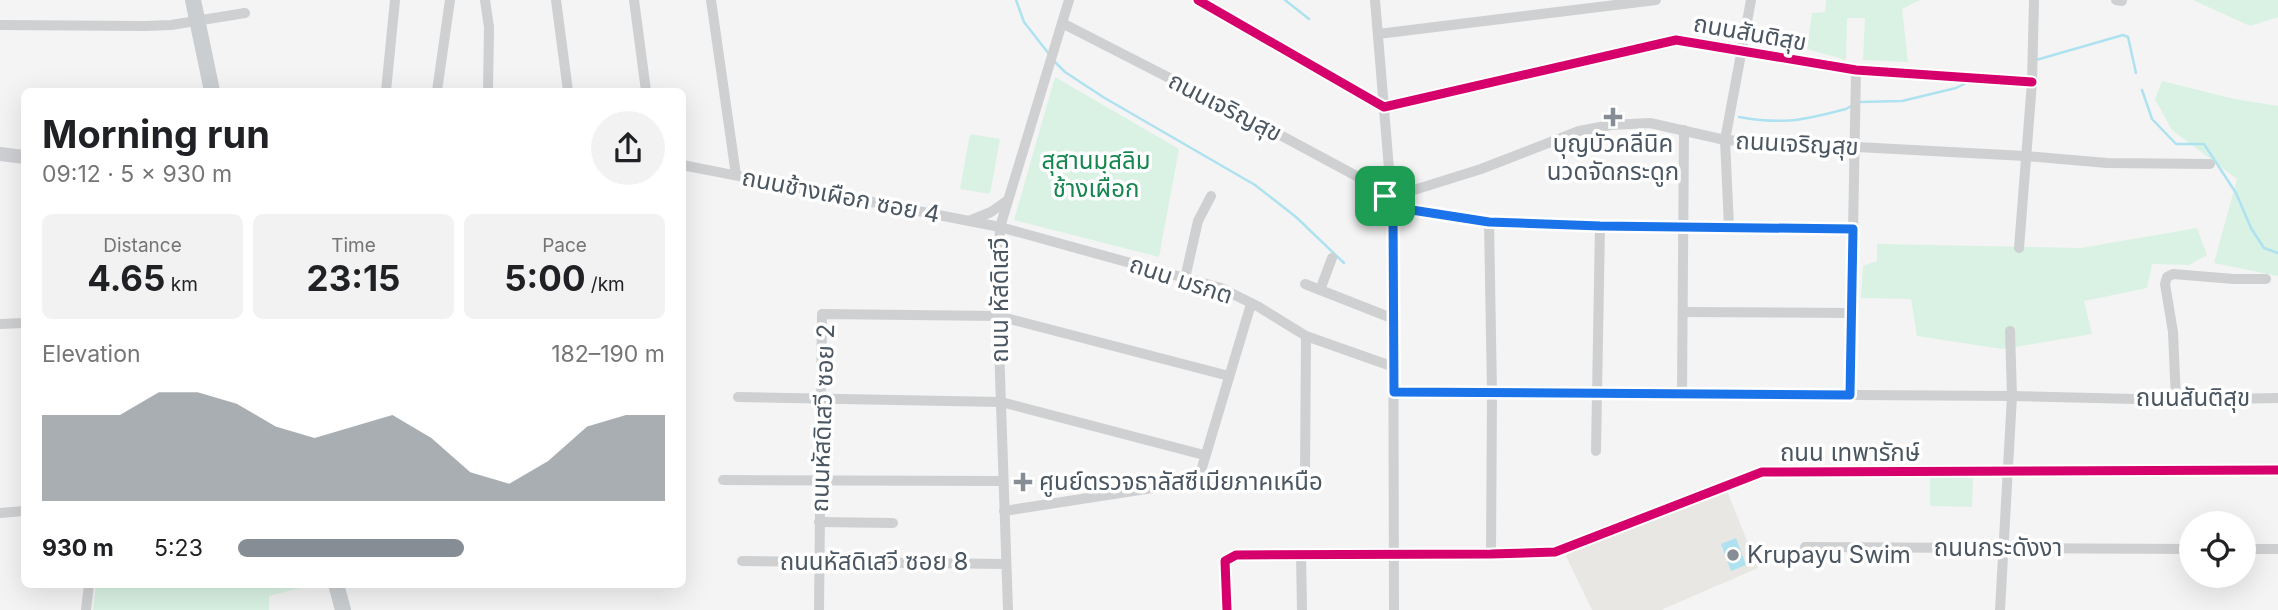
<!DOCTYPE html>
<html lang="en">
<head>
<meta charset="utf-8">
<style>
	:root { --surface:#fff; --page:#f2f2f2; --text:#202124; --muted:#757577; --accent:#868d94 }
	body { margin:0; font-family:Inter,"Noto Sans Thai",sans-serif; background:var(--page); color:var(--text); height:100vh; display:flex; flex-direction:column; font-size:26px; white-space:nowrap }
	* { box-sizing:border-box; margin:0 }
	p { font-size:23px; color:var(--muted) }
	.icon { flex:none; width:38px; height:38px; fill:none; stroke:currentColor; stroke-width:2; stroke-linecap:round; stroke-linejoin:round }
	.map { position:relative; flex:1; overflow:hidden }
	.sheet { position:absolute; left:21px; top:88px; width:665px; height:500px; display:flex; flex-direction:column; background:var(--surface); border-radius:10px; box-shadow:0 7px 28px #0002 }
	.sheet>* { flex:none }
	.buttons { position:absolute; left:2179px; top:511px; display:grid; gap:14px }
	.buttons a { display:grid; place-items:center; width:77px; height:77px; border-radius:50%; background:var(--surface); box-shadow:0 7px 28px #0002; font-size:35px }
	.pin { position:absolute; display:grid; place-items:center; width:60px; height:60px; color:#fff; margin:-30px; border-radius:14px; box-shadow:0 4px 10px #0006 }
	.round { display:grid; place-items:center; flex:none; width:74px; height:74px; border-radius:37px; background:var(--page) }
	.summary { display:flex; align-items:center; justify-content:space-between; height:119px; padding:0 21px }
	h1 { font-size:38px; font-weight:700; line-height:52px }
	.metrics { display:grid; grid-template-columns:repeat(3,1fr); gap:10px; height:119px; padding:7px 21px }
	.metrics div { display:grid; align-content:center; border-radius:10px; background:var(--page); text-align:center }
	.metrics b { font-size:35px; font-weight:700 }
	.metrics small { font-size:19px; font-weight:400 }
	.metrics p { font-size:19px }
	.chart { height:196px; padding:14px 21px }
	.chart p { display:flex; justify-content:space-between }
	.chart svg { width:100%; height:126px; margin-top:7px; fill:var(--accent); opacity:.7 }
	ul { padding:0 21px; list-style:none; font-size:23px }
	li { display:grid; grid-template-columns:112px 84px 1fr; align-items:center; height:52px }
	li i { height:18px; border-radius:9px; background:var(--accent) }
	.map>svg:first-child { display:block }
</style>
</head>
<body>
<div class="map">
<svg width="2278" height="610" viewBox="0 0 2278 610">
	<rect width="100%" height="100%" fill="#f4f4f4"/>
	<!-- commercial -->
	<path fill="#e8e7e3" d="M1727,491L1758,568L1661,610H1592L1565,554Z"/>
	<!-- green -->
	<g fill="#d9f2e3">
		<path d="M1826,0H1920L1902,9L1908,62L1863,60L1865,18H1847L1846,60L1807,49L1812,13L1825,12Z"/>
		<path d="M2193,0H2278V17L2250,26Z"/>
		<path d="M1055,77L1179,149L1159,257L1014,220Z"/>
		<path d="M2162,81L2234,99L2278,106V276L2214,263L2237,179L2172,130L2155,99Z"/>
		<path d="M970,134L1000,139L990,194L960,189Z"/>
		<path d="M2197,228L2207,255L2189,265L2152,264L2147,288L2084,301L2092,334L2002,349L1917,336L1911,299L1861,298L1863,266L1877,261V244L2081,248Z"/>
		<path d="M1930,477L1973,478L1972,507L1930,506Z"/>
		<path d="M96,585V584L312,585L269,596V610H93Z"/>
	</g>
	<!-- water -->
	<path fill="#aee2f0" d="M1736,538L1746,565L1731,571L1721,544Z"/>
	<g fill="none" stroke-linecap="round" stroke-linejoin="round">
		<!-- stream -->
		<g stroke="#aee2f0" stroke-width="2.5">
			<path d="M1016,0L1024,22L1049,54"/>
			<path d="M1285,0L1309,19"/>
			<path d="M2036,60L2123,35L2128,37L2136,73"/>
			<path d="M1055,62L1065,72L1103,97L1255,185L1296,217L1344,263"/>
			<path d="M2142,90L2152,119L2176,144H2204L2236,193L2251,228L2264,248L2278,253"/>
			<path d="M1859,102L1902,101L1956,88L1968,82"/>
			<path d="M1739,117C1784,125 1803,120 1846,109L1853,105"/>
		</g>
		<!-- street -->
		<g stroke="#ced0d2" stroke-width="10">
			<path d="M485,0L489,27L488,91"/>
			<path d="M556,0L568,91"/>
			<path d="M634,0L646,91"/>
			<path d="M711,0L736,175"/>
			<path d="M1198,0L1384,107L1676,40L1856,70L2032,82"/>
			<path d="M1375,0L1391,193"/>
			<path d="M2116,0L2122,1"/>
			<path d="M1062,23L1269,129L1362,179L1385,196"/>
			<path d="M0,25L145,26L171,25L245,13"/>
			<path d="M1378,34L1656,0"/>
			<path d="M386,91L395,0"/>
			<path d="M437,91L450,0"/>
			<path d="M682,165L1000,227L1221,288L1259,307L1306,336L1394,367"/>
			<circle cx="1392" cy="202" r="9"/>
			<path d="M1398,195L1481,169L1579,131L1611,125L1650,123L1725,140L2025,156L2107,163L2210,164"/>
			<path d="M1399,208L1489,221L1600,226L1853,229"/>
			<path d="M1393,211L1394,610"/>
			<path d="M969,221L991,212L1008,200"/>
			<path d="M1489,221L1492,392L1491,554"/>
			<path d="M1729,227L1725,140L1751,0"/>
			<path d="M2019,248L2032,82L2034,0"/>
			<path d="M1185,278L1198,221L1211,196"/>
			<path d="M1305,284L1394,319"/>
			<path d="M1320,290L1332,258"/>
			<path d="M1683,312L1853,313"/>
			<path d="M0,324L24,323"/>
			<path d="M1394,392L2012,396L2176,400L2278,398"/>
			<path d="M1682,394L1684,130"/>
			<path d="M1850,395L1856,70"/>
			<path d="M738,397L1001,402L1204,455"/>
			<path d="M2176,400L2173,332L2165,284L2167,277L2173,274L2234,279H2266"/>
			<path d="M1596,451L1600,226"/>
			<path d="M1305,476L1306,336"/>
			<path d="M723,480L1003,481"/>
			<path d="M1004,511L1198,481L1251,304"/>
			<path d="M0,513L24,511"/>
			<path d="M819,522L893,523"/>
			<path d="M1805,547L2191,549"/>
			<path d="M2244,549H2278"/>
			<path d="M1301,555L1302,610"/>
			<path d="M742,561L1006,564"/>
			<path d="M86,610L89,584"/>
			<path d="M819,610L822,314L998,316L1229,376"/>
			<path d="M1008,610L998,316L1000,227L1069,0"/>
			<path d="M1227,610L1225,561L1236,555L1491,554L1555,552L1762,472L2278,470"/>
			<path d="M2000,610L2012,396L2010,331"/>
		</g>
		<!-- secondary -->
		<path stroke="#ced0d4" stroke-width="14" d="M0,154L24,157"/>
		<!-- primary -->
		<g stroke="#caced1" stroke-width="16">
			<path d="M193,0L212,91"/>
			<path d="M336,584L343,610"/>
		</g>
		<!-- cycleway casing -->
		<g stroke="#fff" stroke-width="13">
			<g id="cycleway">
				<path d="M1198,0L1384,107L1676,40L1856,70L2032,82"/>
				<path d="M1227,610L1225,561L1236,555L1491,554L1555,552L1762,472L2278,470"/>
			</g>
		</g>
		<!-- cycleway -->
		<use href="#cycleway" stroke="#d6006c" stroke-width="9"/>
	</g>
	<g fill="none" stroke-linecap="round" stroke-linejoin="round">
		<!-- route casing -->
		<g stroke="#fff" stroke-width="14">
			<path id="route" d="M1391,193L1400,198L1399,208L1489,222L1600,226L1853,229L1850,395L1394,392L1393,211L1387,209L1383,203L1385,196Z"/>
		</g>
		<!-- route -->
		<use href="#route" stroke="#1a73e8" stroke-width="9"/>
	</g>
	<!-- markers -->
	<g fill="#868d94" stroke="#fff" stroke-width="2.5">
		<path d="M1609.5 106.5h7v7h7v7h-7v7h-7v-7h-7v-7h7z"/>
		<path d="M1019.5 471.5h7v7h7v7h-7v7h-7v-7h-7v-7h7z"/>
		<circle cx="1733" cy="555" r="7"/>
	</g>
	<g text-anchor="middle" stroke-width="7" stroke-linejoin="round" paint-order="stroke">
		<!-- street labels -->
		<g font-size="24" fill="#4a5661" stroke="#fff">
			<text transform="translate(1750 33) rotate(10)" y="8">ถนนสันติสุข</text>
			<text transform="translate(1225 107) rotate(27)" y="8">ถนนเจริญสุข</text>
			<text transform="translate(1797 144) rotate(3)" y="8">ถนนเจริญสุข</text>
			<text transform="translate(841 196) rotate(11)" y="8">ถนนช้างเผือก ซอย 4</text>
			<text transform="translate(1181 280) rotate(18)" y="8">ถนน มรกต</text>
			<text transform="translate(1000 300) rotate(-90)" y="8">ถนน หัสดิเสวี</text>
			<text x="2193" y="406">ถนนสันติสุข</text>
			<text transform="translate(823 418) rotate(-88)" y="8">ถนนหัสดิเสวี ซอย 2</text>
			<text x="1850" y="461">ถนน เทพารักษ์</text>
			<text x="1998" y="556">ถนนกระดังงา</text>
			<text x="874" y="570">ถนนหัสดิเสวี ซอย 8</text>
		</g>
		<!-- poi labels -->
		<g font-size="24" fill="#4a5661" stroke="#fff" text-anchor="start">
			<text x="1613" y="152" text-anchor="middle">บุญบัวคลีนิค<tspan x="1613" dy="28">นวดจัดกระดูก</tspan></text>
			<text x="1039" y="490">ศูนย์ตรวจธาลัสซีเมียภาคเหนือ</text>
			<text x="1747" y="563">Krupayu Swim</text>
		</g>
		<!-- park labels -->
		<g font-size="24" fill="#17864f" stroke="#fff">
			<text x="1096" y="169">สุสานมุสลิม<tspan x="1096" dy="28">ช้างเผือก</tspan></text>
		</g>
	</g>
</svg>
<div class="buttons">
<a><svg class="icon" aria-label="locate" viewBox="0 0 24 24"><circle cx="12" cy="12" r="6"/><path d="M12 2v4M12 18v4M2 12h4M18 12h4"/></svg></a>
</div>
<div class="pin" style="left:1385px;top:196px;background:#1e9e55"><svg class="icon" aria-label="arrive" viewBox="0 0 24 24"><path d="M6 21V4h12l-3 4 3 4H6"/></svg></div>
<section class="sheet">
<div class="summary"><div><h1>Morning run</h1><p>09:12 · 5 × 930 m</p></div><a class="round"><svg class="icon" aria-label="share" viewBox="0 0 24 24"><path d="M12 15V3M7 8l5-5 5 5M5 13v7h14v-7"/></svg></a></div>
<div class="metrics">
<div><p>Distance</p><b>4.65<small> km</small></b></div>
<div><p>Time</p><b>23:15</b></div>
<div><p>Pace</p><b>5:00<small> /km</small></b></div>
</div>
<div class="chart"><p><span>Elevation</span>182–190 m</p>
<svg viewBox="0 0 160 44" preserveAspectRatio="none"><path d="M0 44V14L10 14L20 14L30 6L40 6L50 10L60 18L70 22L80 18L90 14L100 22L110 34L120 38L130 30L140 18L150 14L160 14V44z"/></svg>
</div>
<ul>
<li><b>930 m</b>5:23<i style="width:53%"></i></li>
</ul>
</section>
</div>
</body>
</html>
